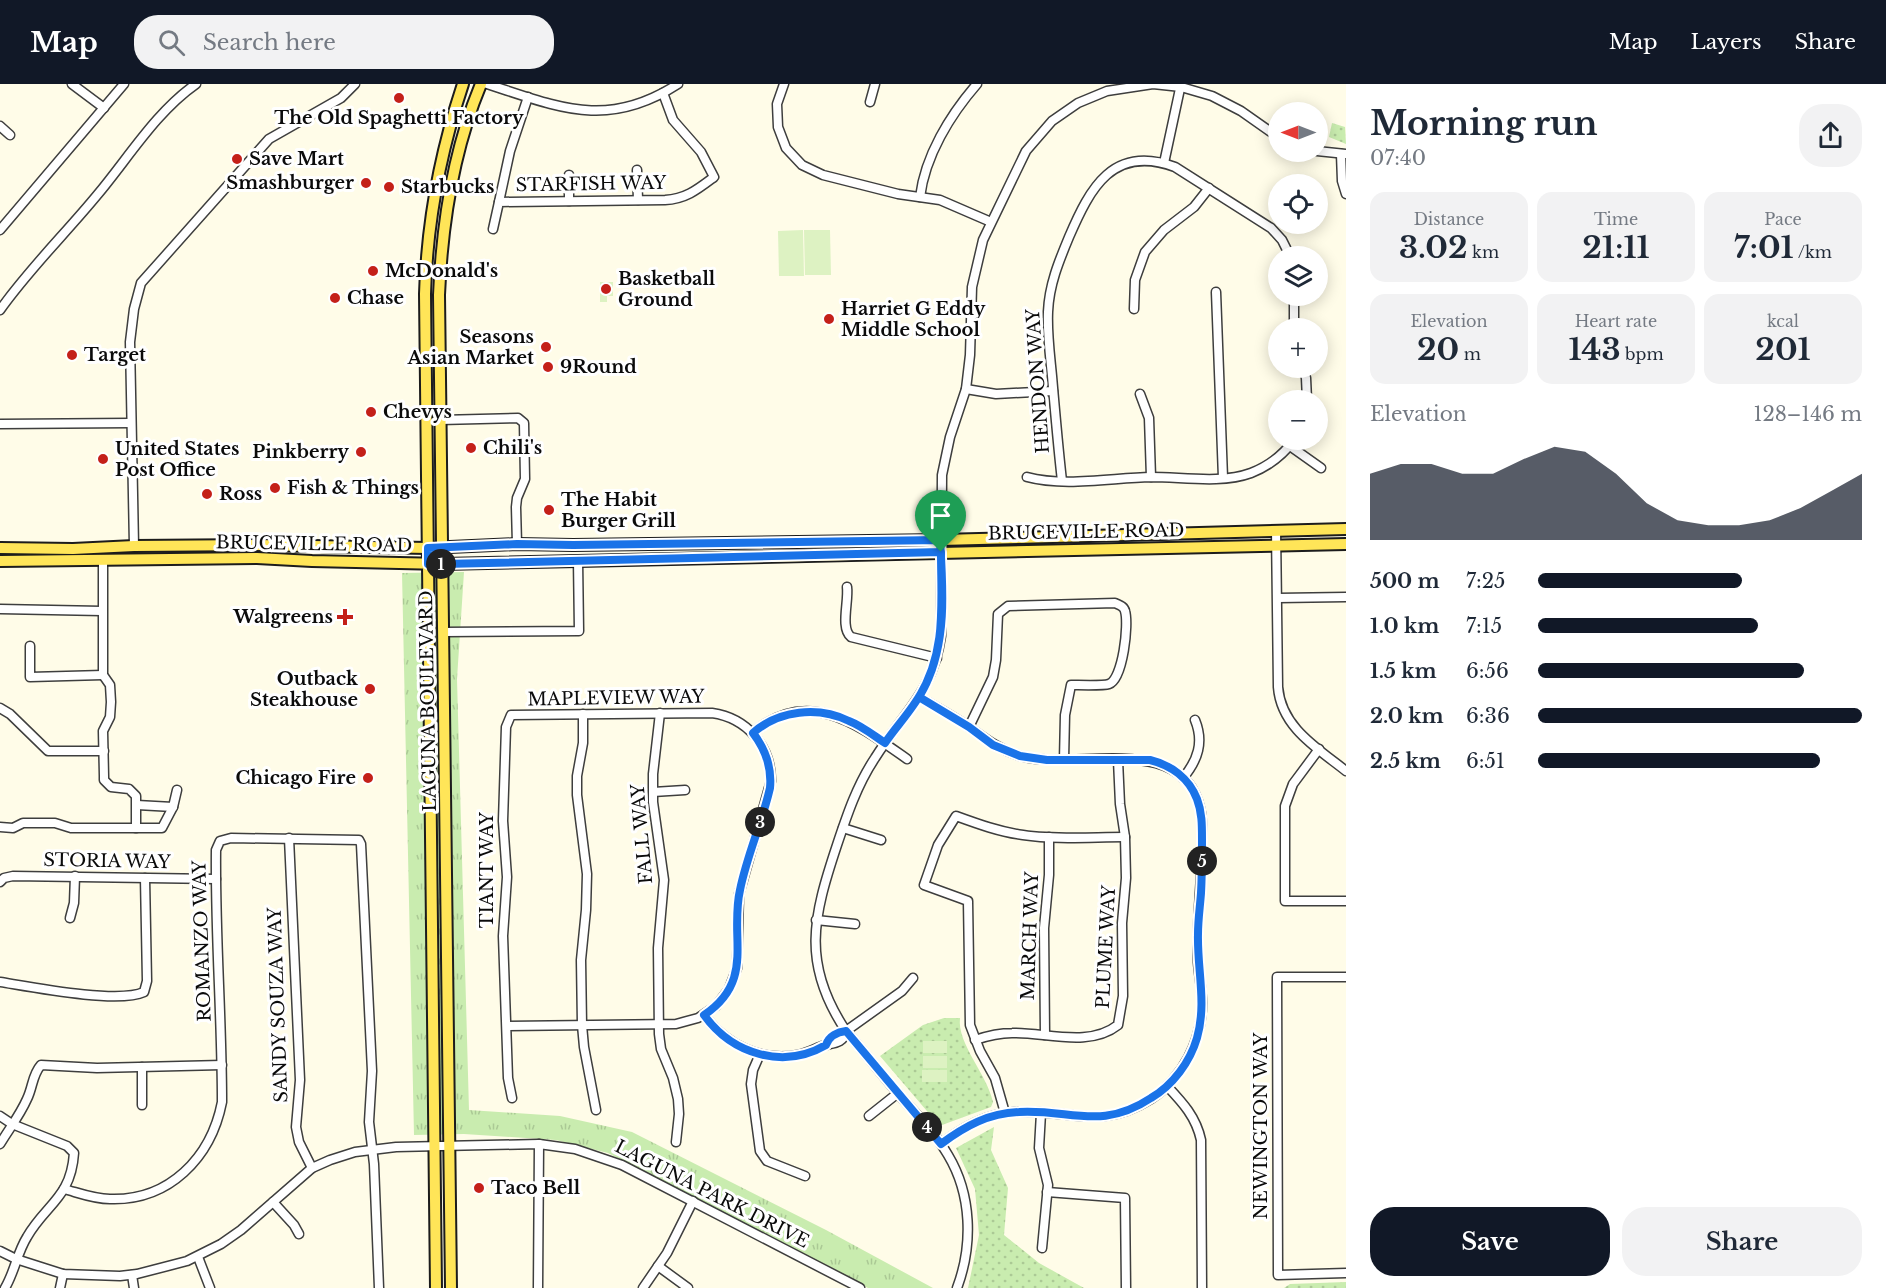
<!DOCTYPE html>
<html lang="en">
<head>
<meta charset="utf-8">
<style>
	:root { --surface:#fff; --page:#f2f2f3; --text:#1f2937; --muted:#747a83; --accent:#111827 }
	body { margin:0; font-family:"Libre Baskerville",serif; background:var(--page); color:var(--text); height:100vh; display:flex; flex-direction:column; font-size:22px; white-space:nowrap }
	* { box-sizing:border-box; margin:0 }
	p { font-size:20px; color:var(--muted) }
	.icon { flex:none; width:33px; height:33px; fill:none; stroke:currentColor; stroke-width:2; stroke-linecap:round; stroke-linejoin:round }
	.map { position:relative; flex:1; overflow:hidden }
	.drawer { display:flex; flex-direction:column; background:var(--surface); width:540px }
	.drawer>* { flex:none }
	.needle { width:39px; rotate:270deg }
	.fabs { position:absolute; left:1268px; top:18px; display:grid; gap:12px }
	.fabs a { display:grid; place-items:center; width:60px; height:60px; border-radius:50%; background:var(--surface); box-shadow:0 3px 15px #0003; font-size:30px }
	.pin { position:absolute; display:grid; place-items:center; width:51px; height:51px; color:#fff; margin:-62px -26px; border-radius:50% 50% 50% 0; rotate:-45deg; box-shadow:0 0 6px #0007 }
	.pin .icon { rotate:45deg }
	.km { position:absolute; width:30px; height:30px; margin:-15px; border-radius:50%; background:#222; color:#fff; font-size:16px; line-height:30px; text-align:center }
	.round { display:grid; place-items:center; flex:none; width:63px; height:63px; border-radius:24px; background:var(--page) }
	.headline { display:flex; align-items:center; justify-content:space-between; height:102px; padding:0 24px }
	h1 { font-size:33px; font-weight:700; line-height:45px }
	.metrics { display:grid; grid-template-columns:repeat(3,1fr); gap:9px; height:102px; padding:6px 24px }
	.metrics div { display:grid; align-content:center; border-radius:15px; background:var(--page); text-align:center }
	.metrics b { font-size:30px; font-weight:700 }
	.metrics small { font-size:16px; font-weight:400 }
	.metrics p { font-size:16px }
	.chart { height:168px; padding:12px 24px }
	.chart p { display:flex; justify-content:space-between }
	.chart svg { width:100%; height:108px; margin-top:6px; fill:var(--accent); opacity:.7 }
	.button { display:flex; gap:12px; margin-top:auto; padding:12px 24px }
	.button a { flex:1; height:69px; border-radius:24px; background:var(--accent); color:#fff; font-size:24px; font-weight:700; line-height:69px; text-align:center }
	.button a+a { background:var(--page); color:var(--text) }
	ul { padding:0 24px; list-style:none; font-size:20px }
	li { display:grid; grid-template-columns:96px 72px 1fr; align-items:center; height:45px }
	li i { height:15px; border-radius:8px; background:var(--accent) }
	header { display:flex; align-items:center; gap:36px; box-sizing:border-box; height:84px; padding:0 30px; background:var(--accent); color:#fff }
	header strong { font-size:28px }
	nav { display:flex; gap:33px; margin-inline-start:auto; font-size:21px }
	.search { width:420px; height:54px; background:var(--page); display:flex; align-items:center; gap:15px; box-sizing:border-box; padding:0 21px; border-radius:24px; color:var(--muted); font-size:22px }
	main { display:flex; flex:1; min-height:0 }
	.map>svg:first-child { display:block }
</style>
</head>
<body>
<header>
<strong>Map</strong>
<div class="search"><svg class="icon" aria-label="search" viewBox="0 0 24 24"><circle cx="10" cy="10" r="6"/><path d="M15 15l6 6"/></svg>Search here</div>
<nav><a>Map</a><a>Layers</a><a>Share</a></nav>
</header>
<main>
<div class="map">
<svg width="1346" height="1204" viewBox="0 0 1346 1204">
	<defs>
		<pattern id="grass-tufts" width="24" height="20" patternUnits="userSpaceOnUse" patternTransform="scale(1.5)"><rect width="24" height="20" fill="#c9ecaf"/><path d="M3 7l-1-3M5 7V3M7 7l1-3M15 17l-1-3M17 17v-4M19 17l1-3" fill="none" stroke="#abc995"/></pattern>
		<pattern id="park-dots" width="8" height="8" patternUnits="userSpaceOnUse" patternTransform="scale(1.5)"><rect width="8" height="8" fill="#c9ecaf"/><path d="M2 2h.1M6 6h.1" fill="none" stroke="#abc995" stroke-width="1.8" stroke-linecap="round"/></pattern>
	</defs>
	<rect width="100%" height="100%" fill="#fffce8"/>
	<!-- grass -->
	<path fill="url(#grass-tufts)" d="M464,488L457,595L469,1026L560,1032L632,1048L826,1146L933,1204H868L608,1069L556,1056L464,1050L414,1051L402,489Z"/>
	<!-- park -->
	<g fill="url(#park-dots)">
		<path d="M1332,39L1345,43L1346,60L1329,53Z"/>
		<path d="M944,934H960C957,960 987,990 993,1018L991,1023L942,1041L938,1040L880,972L923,941Z"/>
		<path d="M994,1043L991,1066L1008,1104L1004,1151L1039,1179L1084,1204H968L979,1151L975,1105L956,1064Z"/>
		<path d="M1346,1198V1204H1284L1290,1200Z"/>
	</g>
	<!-- pitch -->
	<g fill="#ddf2c2">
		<path d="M803,146L804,192H779L778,147Z"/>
		<path d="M804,146H830L831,191H805Z"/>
		<path d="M600,198H613V212H607V218H600Z"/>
		<rect x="923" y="957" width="24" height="12"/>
		<rect x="923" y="972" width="24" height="12"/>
		<rect x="922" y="986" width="25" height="12"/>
	</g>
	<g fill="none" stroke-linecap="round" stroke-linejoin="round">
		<!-- minor casing -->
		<g stroke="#3e3e3e" stroke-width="11">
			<g id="minor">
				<path d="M72,0L104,24"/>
				<path d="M487,0C559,23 607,46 678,0"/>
				<path d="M784,0L777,20L778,43L786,64L802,81L823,91L898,110L940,116L991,138"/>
				<path d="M870,18L875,0"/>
				<path d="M0,42L10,51"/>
				<path d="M1317,67L1346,70"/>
				<path d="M1341,70L1342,97L1346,110"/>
				<path d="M1164,79L1181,0"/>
				<path d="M637,86L638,116"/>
				<path d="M569,91V117"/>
				<path d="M920,113C925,72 950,31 977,0"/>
				<path d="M499,118L510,67L528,13"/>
				<path d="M493,145L499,118L665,116C686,115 698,105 714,93L701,68L673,36L663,9"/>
				<path d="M0,146L124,0"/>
				<path d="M1216,208L1223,394"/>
				<path d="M1294,212V244"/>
				<path d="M1134,225L1135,196L1145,168L1164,146L1194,123L1209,104"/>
				<path d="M0,226C29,185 66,149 98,110C129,73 156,28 196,0"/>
				<path d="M1303,284L1306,294L1307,316"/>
				<path d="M966,305L996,310L1053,307"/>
				<path d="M1140,310L1149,334L1151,393"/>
				<path d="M440,336L518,334L524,339L525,395L517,414L516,423L517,460"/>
				<path d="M0,340L131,339"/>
				<path d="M1290,362L1321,384"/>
				<path d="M1027,393C1064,403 1111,394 1151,393C1183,393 1221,400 1251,389C1269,382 1283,371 1294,356"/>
				<path d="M1062,397C1058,362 1055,327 1052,292C1050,271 1047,249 1048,228C1049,201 1059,177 1069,153C1090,104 1113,60 1175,83L1271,144L1282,156L1290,172"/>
				<path d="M1276,446L1278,603C1281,643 1317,664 1346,687"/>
				<path d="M134,462L130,258L134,225L141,199L269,55L341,14L355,0"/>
				<path d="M103,476V591L110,601L111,618L110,633L103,647L104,692V696L111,703L129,705L136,712V744"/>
				<path d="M847,503C849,517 840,544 851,553L937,574"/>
				<path d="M1278,514L1346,513"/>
				<path d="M0,525L102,527"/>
				<path d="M444,548L579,547L578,476"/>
				<path d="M30,562V593L103,591"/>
				<path d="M919,613C936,623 953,632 969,643C986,655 1000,666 1020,672C1076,687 1182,647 1200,724C1203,736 1202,749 1202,761C1202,800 1196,839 1198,878C1199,892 1202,905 1202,919C1202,956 1183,994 1151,1015C1099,1048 1067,1024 1015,1028C986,1030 963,1043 941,1060"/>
				<path d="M0,624L10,630L48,667H104"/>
				<path d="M660,629L653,690V718L664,796L658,864L659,950L661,965L673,994L678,1015L679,1030L676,1058"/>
				<path d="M583,630V659L577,692V711L587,790L586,826L581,876L582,941L584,963L596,1026"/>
				<path d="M969,643L993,593L996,576L998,530L1008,522L1115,519C1119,521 1124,522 1125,527C1129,540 1123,595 1109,600C1103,602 1079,601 1071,601L1065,631L1064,676"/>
				<path d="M753,649C808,601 860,642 907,675"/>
				<path d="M1319,665L1293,700L1285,722V817H1346"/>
				<path d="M1183,694C1198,676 1204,658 1195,636"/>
				<path d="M653,708L685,706"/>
				<path d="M137,721L173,723"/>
				<path d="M0,743L13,744L23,739H55L71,744H162L173,723L177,706"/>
				<path d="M843,744L881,756"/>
				<path d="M289,754L300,996L296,1043L299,1058L312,1084"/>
				<path d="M0,798L4,794L13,792L216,795"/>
				<path d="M70,834L74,819L75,792"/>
				<path d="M816,836L855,840"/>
				<path d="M1346,893H1277L1278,1191L1346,1189"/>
				<path d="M0,898C31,903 118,920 144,908L147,897L145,794"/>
				<path d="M704,931C726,961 761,978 798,971C808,969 816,964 825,961C834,959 844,959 846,947"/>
				<path d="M507,942L676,940L698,934L716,922L729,905L737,884L739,810L771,697C771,662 747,634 712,629L511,631L506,643L503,737L507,793L503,852L508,994L512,1014"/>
				<path d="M1045,951L1044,844L1049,791V753"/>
				<path d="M975,956C987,952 999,949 1012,949C1045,948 1089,964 1118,941L1123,912L1122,839L1126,794L1125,753L1120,720L1118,676"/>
				<path d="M827,961L832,953L846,947L902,907L913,894"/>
				<path d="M760,970L753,986L751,1000L760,1067L767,1077L805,1092"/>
				<path d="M142,983V1021"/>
				<path d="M1167,1002C1183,1019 1196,1033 1201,1056L1202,1204"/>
				<path d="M1005,1029L995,994L980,967L970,941L968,817L924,801L938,761L956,732C978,740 1000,748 1023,751C1056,756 1092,753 1125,753"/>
				<path d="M1041,1029L1039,1064L1048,1101L1042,1164"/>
				<path d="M0,1032L12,1040L67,1062L74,1069C71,1114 46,1120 27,1153C17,1169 15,1187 5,1204"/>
				<path d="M869,1032L898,1009"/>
				<path d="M0,1060C9,1045 20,1031 27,1015C33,1003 32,991 41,981L97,984L222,981"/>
				<path d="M64,1105C79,1109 94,1115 110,1115C169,1117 211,1074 222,1018C222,934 215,850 216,766L220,757L231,754L359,756L361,760L372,987L369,1038L374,1080L379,1204"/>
				<path d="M1047,1108L1125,1114L1126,1204"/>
				<path d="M273,1118L294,1141L299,1150"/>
				<path d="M0,1167L16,1175L63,1190L120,1192L137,1190L187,1177L221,1160L241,1146L312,1084L330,1076L355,1068L396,1063L539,1060L575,1065L622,1081L860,1204"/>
				<path d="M198,1173L210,1204"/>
				<path d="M658,1182L688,1204"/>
				<path d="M132,1191L134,1204"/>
				<path d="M60,1204L63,1190"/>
				<path d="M538,1204L539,1060"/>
				<path d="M643,1204L667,1169L693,1117"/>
				<path d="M957,1204C973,1161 972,1111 948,1071C936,1050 918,1032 902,1014C883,992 865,969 846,947C801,880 813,833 837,761C847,731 857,701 875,674C903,629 933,608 941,552L942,391L950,353L966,305L970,271L972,203L983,156L1026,67L1052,37L1078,19L1107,7L1153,0L1181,3L1212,12L1241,27L1278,53"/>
			</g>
		</g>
		<!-- major casing -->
		<g stroke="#1c1c1c" stroke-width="14">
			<g id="major">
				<path d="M0,464L73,465L134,462L256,461L428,464L517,460L573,461L940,456L1346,445"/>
				<path d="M0,477L257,474L312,477L443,480L1346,460"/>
				<path d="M436,1204L425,210C427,138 440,69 463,0"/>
				<path d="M451,1204L439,211C442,139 453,67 481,0"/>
			</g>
		</g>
		<!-- minor -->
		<use href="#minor" stroke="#fff" stroke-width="8"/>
		<!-- major -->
		<use href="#major" stroke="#ffe558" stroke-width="10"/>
	</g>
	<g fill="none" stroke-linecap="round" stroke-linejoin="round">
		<!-- route casing -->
		<g stroke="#fff" stroke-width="12">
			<path id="route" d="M941,468L443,480H428V464L517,460L573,461L940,456C943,504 947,558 925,602C915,623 898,640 885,659C873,651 862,642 849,637C818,622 779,626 753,649C766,666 772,683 770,704C762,739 747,771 740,806C729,854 756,896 704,931C732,970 783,986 826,961C829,952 838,948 846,947L941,1060C965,1042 989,1029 1019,1028C1071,1025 1101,1047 1151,1014C1173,1001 1190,978 1197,954C1207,919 1197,885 1198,850C1198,836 1200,823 1201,809C1202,791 1202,773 1202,755C1202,741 1202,728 1197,715C1189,694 1171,681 1150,676H1047L1020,672L993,661L969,643L919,613C947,567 941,520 941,468"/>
		</g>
		<!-- route -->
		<use href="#route" stroke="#1a73e8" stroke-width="8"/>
	</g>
	<!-- markers -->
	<g fill="#c42019" stroke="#fff" stroke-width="2">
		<circle cx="399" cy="14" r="6"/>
		<circle cx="237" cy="75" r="6"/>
		<circle cx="366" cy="99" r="6"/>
		<circle cx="389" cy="103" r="6"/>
		<circle cx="373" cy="187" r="6"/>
		<circle cx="606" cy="205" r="6"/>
		<circle cx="335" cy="214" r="6"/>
		<circle cx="829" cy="235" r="6"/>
		<circle cx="546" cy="263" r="6"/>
		<circle cx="72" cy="271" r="6"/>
		<circle cx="548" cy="283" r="6"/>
		<circle cx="371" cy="328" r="6"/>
		<circle cx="471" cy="364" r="6"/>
		<circle cx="361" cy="368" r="6"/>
		<circle cx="103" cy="375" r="6"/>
		<circle cx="275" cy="404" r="6"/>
		<circle cx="207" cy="410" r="6"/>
		<circle cx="549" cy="426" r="6"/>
		<path d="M342 524h6v6h6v6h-6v6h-6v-6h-6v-6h6z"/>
		<circle cx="370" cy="605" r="6"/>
		<circle cx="368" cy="694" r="6"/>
		<circle cx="479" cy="1104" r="6"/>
	</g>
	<g text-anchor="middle" stroke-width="6" stroke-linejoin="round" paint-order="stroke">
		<!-- poi labels -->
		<g font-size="18" font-weight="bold" fill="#0b0b0b" stroke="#fff" text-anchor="start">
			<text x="399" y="40" text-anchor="middle">The Old Spaghetti Factory</text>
			<text x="249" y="81">Save Mart</text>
			<text x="354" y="105" text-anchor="end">Smashburger</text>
			<text x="401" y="109">Starbucks</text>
			<text x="385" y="193">McDonald's</text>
			<text x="618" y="201">Basketball<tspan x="618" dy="21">Ground</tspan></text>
			<text x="347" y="220">Chase</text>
			<text x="841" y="231">Harriet G Eddy<tspan x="841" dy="21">Middle School</tspan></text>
			<text x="534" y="259" text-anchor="end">Seasons<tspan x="534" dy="21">Asian Market</tspan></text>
			<text x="84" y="277">Target</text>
			<text x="560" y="289">9Round</text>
			<text x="383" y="334">Chevys</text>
			<text x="483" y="370">Chili's</text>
			<text x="115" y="371">United States<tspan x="115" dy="21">Post Office</tspan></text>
			<text x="349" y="374" text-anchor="end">Pinkberry</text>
			<text x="287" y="410">Fish &amp; Things</text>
			<text x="219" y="416">Ross</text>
			<text x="561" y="422">The Habit<tspan x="561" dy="21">Burger Grill</tspan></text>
			<text x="333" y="539" text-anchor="end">Walgreens</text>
			<text x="358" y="601" text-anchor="end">Outback<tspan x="358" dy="21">Steakhouse</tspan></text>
			<text x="356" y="700" text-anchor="end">Chicago Fire</text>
			<text x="491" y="1110">Taco Bell</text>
		</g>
		<!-- street labels -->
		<g font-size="18" fill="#0b0b0b" stroke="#fff">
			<text transform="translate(591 100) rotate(-1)" y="6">STARFISH WAY</text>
			<text transform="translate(1038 297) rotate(-94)" y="6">HENDON WAY</text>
			<text transform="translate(1086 448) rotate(-1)" y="6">BRUCEVILLE ROAD</text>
			<text transform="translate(314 460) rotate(1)" y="6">BRUCEVILLE ROAD</text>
			<text transform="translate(616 614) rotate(-1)" y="6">MAPLEVIEW WAY</text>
			<text transform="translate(428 617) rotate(-91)" y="6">LAGUNA BOULEVARD</text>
			<text transform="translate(642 750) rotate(-95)" y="6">FALL WAY</text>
			<text transform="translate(107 777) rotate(1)" y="6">STORIA WAY</text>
			<text transform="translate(487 786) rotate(-90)" y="6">TIANT WAY</text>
			<text transform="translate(1030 852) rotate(-88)" y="6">MARCH WAY</text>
			<text transform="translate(202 857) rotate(-92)" y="6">ROMANZO WAY</text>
			<text transform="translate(1106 863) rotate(-87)" y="6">PLUME WAY</text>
			<text transform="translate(278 921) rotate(-92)" y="6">SANDY SOUZA WAY</text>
			<text transform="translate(1261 1042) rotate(-90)" y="6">NEWINGTON WAY</text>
			<text transform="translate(712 1110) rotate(27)" y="6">LAGUNA PARK DRIVE</text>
		</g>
	</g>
</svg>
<div class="fabs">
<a><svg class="needle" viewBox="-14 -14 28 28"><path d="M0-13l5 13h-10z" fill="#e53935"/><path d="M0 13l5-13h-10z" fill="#747a83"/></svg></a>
<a><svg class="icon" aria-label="locate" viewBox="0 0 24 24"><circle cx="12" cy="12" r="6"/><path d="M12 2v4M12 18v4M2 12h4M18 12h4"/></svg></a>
<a><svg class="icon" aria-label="layers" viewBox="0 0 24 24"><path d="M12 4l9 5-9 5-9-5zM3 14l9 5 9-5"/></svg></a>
<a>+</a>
<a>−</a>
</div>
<div class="pin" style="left:941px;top:468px;background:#1e9e55"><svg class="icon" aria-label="arrive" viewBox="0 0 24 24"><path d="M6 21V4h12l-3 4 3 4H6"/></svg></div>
<b class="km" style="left:441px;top:480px">1</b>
<b class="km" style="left:760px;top:738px">3</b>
<b class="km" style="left:927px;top:1043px">4</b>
<b class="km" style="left:1202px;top:777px">5</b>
</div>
<section class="drawer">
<div class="headline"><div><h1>Morning run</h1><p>07:40</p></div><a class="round"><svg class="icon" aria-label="share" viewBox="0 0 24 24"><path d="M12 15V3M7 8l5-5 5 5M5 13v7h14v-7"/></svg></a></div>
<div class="metrics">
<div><p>Distance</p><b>3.02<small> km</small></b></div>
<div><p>Time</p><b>21:11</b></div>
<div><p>Pace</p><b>7:01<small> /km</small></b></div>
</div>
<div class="metrics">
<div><p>Elevation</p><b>20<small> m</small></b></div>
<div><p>Heart rate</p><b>143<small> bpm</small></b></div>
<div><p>kcal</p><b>201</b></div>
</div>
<div class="chart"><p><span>Elevation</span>128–146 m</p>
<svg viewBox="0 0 160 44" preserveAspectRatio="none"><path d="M0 44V17L10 13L20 13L30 17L40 17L50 11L60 6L70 8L80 17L90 29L100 36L110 38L120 38L130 36L140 31L150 24L160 17V44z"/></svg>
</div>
<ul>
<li><b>500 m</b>7:25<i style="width:63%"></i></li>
<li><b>1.0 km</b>7:15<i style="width:68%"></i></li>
<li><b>1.5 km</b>6:56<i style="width:82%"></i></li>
<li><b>2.0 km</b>6:36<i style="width:100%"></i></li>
<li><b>2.5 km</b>6:51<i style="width:87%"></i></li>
</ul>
<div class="button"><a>Save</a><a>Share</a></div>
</section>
</main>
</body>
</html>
